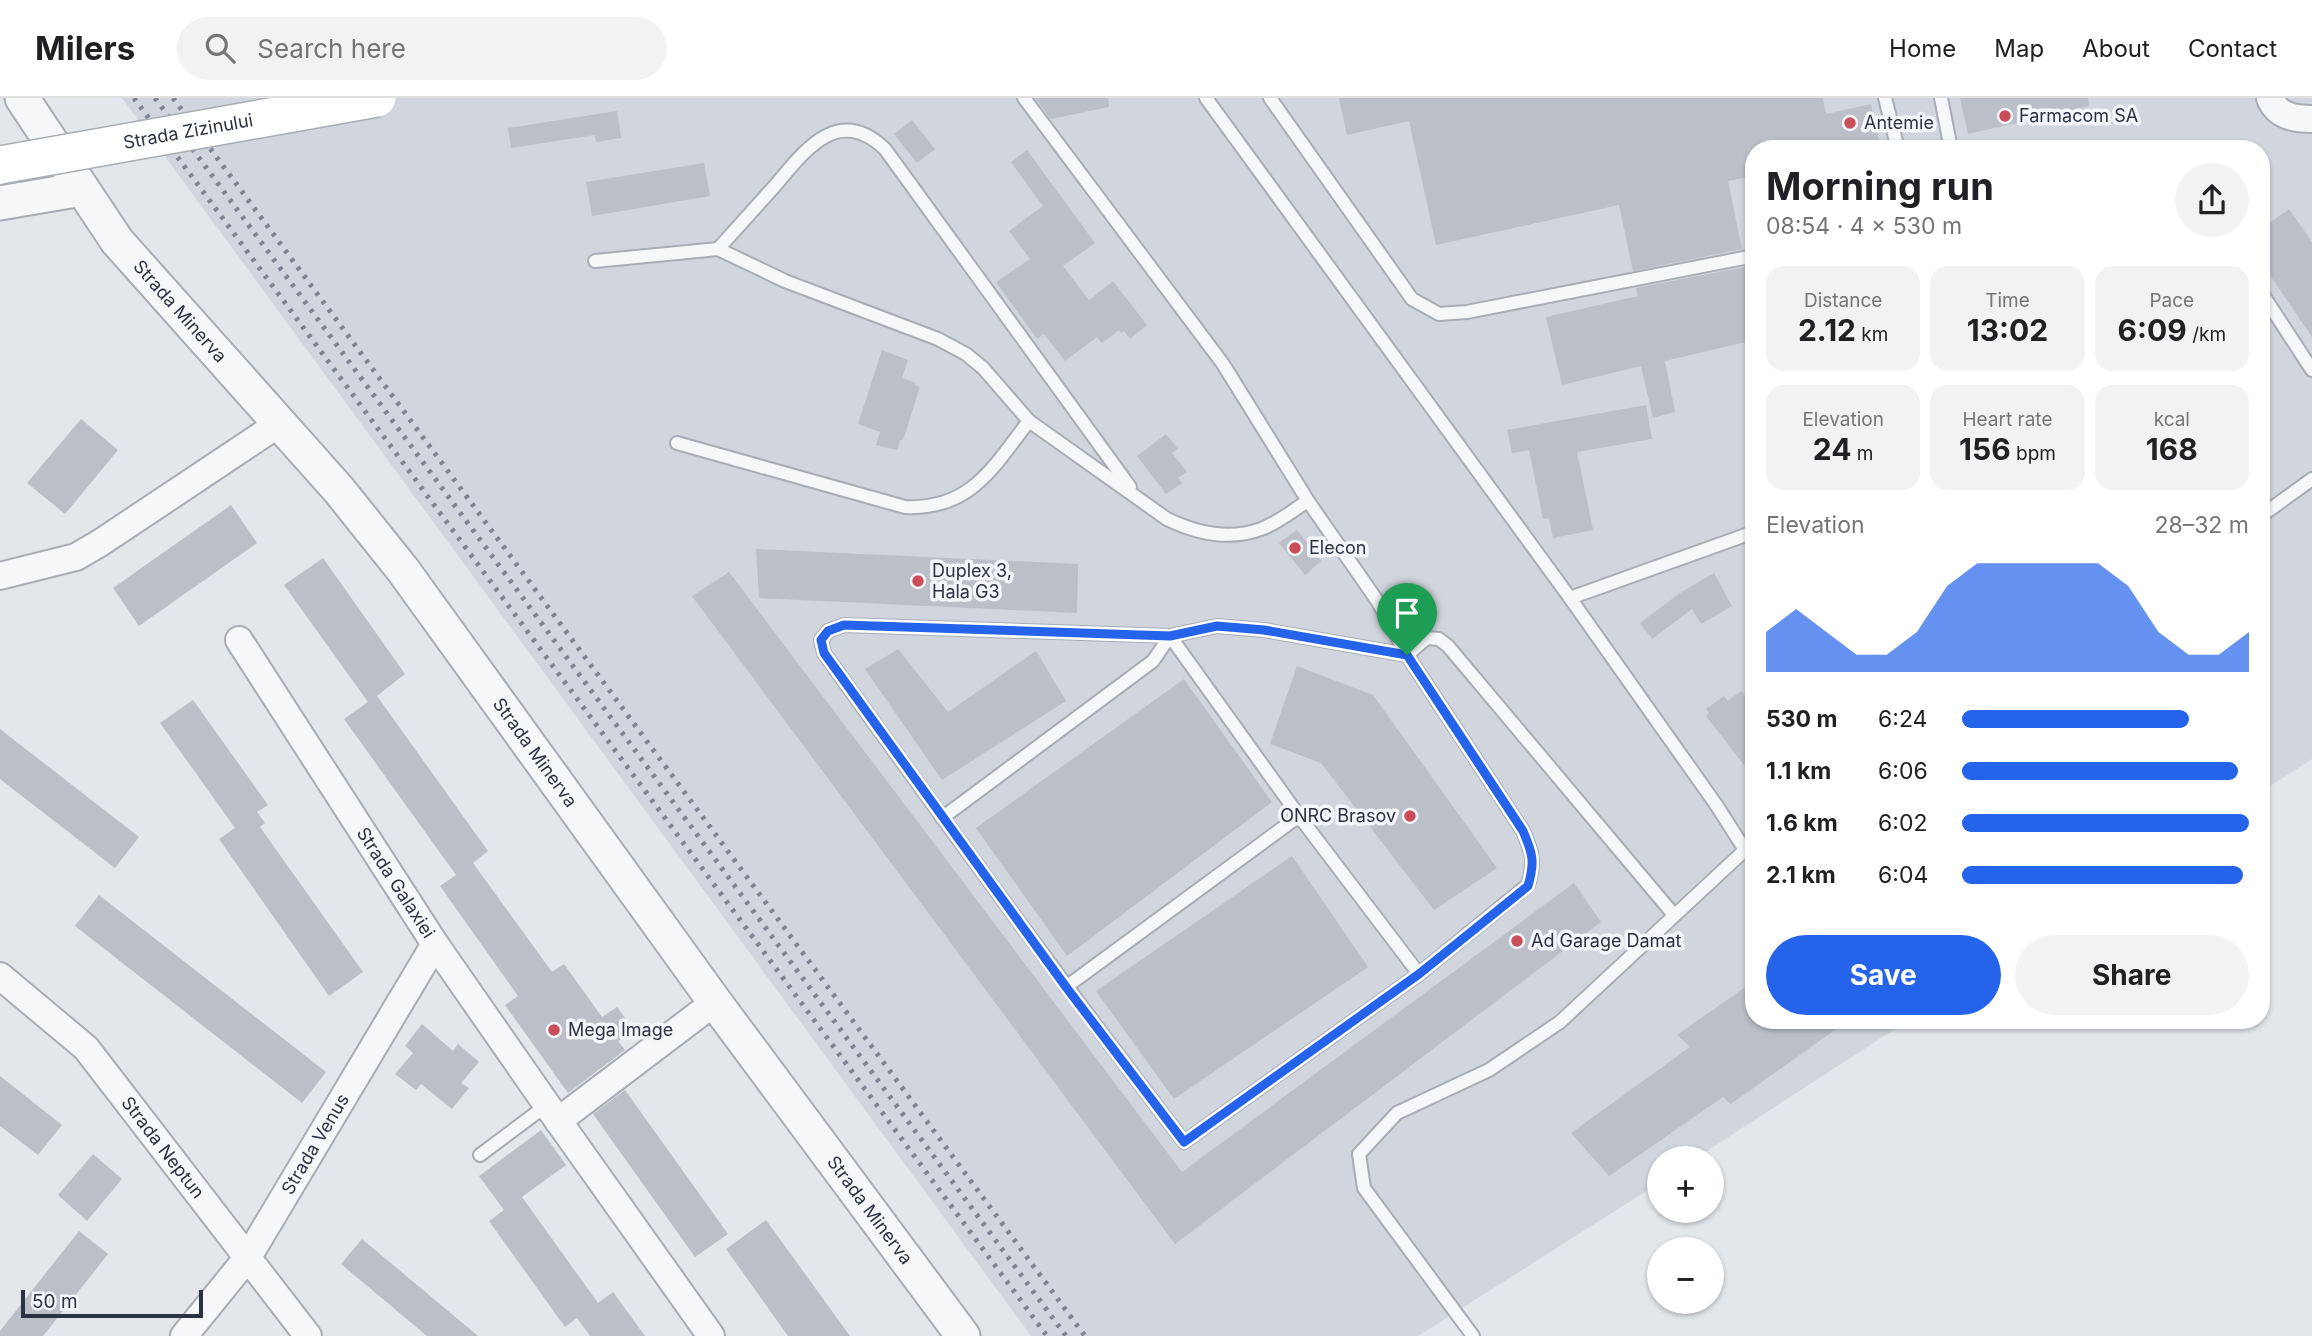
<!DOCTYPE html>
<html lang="en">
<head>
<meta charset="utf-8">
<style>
	:root { --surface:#fff; --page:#f2f2f2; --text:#202124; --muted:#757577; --line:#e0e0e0; --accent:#2563eb }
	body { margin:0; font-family:Inter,sans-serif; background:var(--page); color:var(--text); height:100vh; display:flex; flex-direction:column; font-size:26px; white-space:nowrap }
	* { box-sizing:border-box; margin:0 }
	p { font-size:23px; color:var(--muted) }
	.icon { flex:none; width:38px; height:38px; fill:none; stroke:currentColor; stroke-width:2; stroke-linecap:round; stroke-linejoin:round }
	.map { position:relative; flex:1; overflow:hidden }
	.details { position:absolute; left:1745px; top:42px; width:525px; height:889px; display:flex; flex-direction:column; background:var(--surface); border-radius:28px; box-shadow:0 2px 5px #0004 }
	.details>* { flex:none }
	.controls { position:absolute; left:1647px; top:1048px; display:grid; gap:14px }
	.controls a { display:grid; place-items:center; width:77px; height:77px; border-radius:50%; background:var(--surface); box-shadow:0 2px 5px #0004; font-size:35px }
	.scale { position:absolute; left:21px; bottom:18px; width:182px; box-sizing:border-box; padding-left:7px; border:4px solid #2b3343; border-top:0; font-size:19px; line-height:24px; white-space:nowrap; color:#2b3343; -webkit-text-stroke:5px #f3f5f8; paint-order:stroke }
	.pin { position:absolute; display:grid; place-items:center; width:60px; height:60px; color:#fff; margin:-72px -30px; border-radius:50% 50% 50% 0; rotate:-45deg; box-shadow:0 0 7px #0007 }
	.pin .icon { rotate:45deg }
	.round { display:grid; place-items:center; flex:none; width:74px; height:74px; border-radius:37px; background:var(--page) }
	.overview { display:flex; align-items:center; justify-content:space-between; height:119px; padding:0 21px }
	h1 { font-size:38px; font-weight:700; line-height:52px }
	.stats { display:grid; grid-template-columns:repeat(3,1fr); gap:10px; height:119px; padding:7px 21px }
	.stats div { display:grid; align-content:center; border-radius:18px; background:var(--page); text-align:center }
	.stats b { font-size:30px; font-weight:700 }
	.stats small { font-size:19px; font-weight:400 }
	.stats p { font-size:19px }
	.chart { height:196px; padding:14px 21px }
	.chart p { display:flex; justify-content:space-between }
	.chart svg { width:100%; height:126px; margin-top:7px; fill:var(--accent); opacity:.7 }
	.cta { display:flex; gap:14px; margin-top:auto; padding:14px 21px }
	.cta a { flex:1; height:80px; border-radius:42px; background:var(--accent); color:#fff; font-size:28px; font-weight:700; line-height:80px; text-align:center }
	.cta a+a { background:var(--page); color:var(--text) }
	ul { padding:0 21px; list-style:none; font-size:23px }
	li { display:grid; grid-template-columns:112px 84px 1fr; align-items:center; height:52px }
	li i { height:18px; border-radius:9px; background:var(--accent) }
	header { display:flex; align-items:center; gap:42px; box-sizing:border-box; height:98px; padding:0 35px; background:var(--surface); border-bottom:2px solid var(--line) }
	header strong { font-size:33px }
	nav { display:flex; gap:38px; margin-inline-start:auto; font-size:24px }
	.search { width:490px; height:63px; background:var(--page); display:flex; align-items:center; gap:18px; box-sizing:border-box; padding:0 24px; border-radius:38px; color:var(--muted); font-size:26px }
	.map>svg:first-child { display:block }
</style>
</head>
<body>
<header>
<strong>Milers</strong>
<div class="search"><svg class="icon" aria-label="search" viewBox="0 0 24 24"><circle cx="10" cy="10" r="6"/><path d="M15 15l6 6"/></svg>Search here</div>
<nav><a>Home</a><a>Map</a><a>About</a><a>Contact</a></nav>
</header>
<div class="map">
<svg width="2312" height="1238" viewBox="0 0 2312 1238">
	<rect width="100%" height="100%" fill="#e3e6eb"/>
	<!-- built -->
	<path fill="#d1d5dd" d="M122,0H2312V661L2261,694V51H1754V922H1909L1696,1060H1659V1085L1418,1238H1031Z"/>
	<!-- building -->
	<g fill="#bbbfc8">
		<path d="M1035,0H1108L1109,9L1051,21Z"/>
		<path d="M1339,0H1823L1826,16L1871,6L1881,51H1754V78L1728,83L1742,151L1633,173L1619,107L1436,147L1409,23L1347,37Z"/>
		<path d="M1960,0H2088L2089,8L1968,36Z"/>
		<path d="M617,13L621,40L596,44L595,37L511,50L508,30Z"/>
		<path d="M912,22L935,51L917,65L894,36Z"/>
		<path d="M1027,52L1095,145L1063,168L1089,202L1113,183L1147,227L1130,241L1124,233L1121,235L1119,232L1102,245L1097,239L1065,263L1044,236L1037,241L996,184L1030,161L1009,133L1043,108L1011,64Z"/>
		<path d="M704,65L710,98L592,118L586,84Z"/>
		<path d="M2289,111L2312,144V239L2261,164V131Z"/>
		<path d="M1745,169L1746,172L1754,171V242L1665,263L1675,314L1653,320L1641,268L1562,287L1546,219L1638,198L1636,190Z"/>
		<path d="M882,252L908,262L902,280L916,285L915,287L920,289L903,342H900L897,352L876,347L880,334L858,326Z"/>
		<path d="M1646,307L1652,341L1577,354L1593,432L1553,440L1549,420L1543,421L1529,352L1512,355L1507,332Z"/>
		<path d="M81,321L118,352L65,416L27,385Z"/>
		<path d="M1166,336L1178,351L1172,355L1187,374L1178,380L1182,385L1166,396L1137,358Z"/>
		<path d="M231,407L257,445L139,528L113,490Z"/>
		<path d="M1297,432L1321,463L1305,477L1279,445Z"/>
		<path d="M756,451L1078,466L1077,515L759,500Z"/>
		<path d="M323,460L405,576L377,598L488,753L473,765L552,874L564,866L602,919L617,909L634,932L618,943L625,952L568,995L505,907L518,898L440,788L456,777L344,621L368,604L284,487Z"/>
		<path d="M729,474L1182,1074L1574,785L1601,824L1175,1146L692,498Z"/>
		<path d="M1714,475L1732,508L1701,526L1692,511L1652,541L1640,525L1680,495Z"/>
		<path d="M898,551L948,614L1036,553L1066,603L942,682L865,571Z"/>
		<path d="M1297,568L1373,597L1497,770L1434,812L1321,665L1270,646Z"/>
		<path d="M1184,581L1272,704L1067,858L976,730Z"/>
		<path d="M1741,593L1754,609V680L1706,618L1709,615L1706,611L1724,598L1728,603Z"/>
		<path d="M193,602L268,707L257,714L265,725L260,729L363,874L329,898L219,741L235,730L160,625Z"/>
		<path d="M0,631L139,739L115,770L0,681Z"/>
		<path d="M1292,758L1368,869L1174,1001L1096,893Z"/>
		<path d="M99,797L326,974L302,1005L75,828Z"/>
		<path d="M1754,883V922H1849L1731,1006L1723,999L1609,1078L1571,1035L1690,949L1677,937Z"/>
		<path d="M422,926L453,953L458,946L479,964L461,985L469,990L452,1011L421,986L416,992L395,976L413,955L405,948Z"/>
		<path d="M0,978L62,1027L38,1057L0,1028Z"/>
		<path d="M625,992L728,1136L695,1159L593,1016Z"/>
		<path d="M541,1032L566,1067L522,1099L598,1205L613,1194L645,1238H590L577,1220L565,1229L489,1123L504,1112L479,1078Z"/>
		<path d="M93,1056L122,1081L87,1123L58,1097Z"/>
		<path d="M766,1122L850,1238H788L726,1151Z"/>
		<path d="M79,1133L108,1156L43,1238H0V1233Z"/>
		<path d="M362,1141L478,1238H427L341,1166Z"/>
	</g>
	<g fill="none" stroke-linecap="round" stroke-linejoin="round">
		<!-- service casing -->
		<g stroke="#a8adb5" stroke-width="16">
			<g id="service">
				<path d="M1024,0L1223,266L1308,403L1378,504L1407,557L1523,733C1533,756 1535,764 1528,787L1419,876L1299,718L1170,538"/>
				<path d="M1206,0L1570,500L1717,708L1745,752L1560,924L1489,972L1397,1015L1359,1056L1364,1090L1473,1238"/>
				<path d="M1270,0L1412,201L1439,216L1467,214L1754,158"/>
				<path d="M1885,0L1898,51"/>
				<path d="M1941,0L1951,51"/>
				<path d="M718,151C736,131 754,111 773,90C803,55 837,5 885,51L1130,389"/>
				<path d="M595,163L718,151L785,183L938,241L966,256L983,270L1029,323L1167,421C1196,435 1229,443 1261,431C1278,425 1293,412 1308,403"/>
				<path d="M2261,194L2312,272"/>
				<path d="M677,345L905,409C971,412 993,369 1029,323"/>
				<path d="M2261,418L2312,381"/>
				<path d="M1570,500L1754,434"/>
				<path d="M1407,557L1264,532L1217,528L1170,538L844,527L828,533L821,542L824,555C942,720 1061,883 1184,1044L1419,876"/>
				<path d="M1407,557L1427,540L1439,541L1448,548L1674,817"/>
				<path d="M942,720L1153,563L1170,538"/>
				<path d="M1066,889L1299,718"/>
				<path d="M480,1057L547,1007"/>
			</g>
		</g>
		<!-- minor casing -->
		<g stroke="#a8adb5" stroke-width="30">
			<g id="minor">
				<path d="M2270,0C2277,18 2294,21 2312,21"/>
				<path d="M0,478L76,459L100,445L280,325"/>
				<path id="s1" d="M239,542L435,846L547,1007L711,1238"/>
				<path id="s2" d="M0,878L86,950L308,1238"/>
				<path d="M558,1023L715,904"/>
				<path id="s3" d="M184,1238L248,1159L435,846"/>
			</g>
		</g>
		<!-- tertiary casing -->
		<g stroke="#a8adb5" stroke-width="37">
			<g id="tertiary">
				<path id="s4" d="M22,0L117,143L339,392L403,472L715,904L963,1238"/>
				<path d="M0,105L82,91"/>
			</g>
		</g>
		<!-- service -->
		<use href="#service" stroke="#f6f7f9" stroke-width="12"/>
		<!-- minor -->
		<use href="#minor" stroke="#f6f7f9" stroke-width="26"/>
		<!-- tertiary -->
		<use href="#tertiary" stroke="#f6f7f9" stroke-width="33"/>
		<!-- rail -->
		<g stroke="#7d8494" stroke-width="5" stroke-dasharray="3.5 7" stroke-linecap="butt">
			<path d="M134,0L1047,1238"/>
			<path d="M155,0L1066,1238"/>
			<path d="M173,0L1085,1238"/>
		</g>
		<!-- secondary-bridge casing -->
		<g stroke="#a8adb5" stroke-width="40" stroke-linecap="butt">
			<g id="secondary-bridge">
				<path id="s5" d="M0,67L377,0"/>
			</g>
		</g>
		<!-- secondary-bridge -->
		<use href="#secondary-bridge" stroke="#fff" stroke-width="37"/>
	</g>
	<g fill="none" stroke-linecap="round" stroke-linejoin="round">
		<!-- route casing -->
		<g stroke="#fff" stroke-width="14">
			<path id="route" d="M844,527L1170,538L1217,528L1264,532L1407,557L1523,733C1533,756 1535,764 1528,788L1419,876L1184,1044L1066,889L824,555L821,542L828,533Z"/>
		</g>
		<!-- route -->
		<use href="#route" stroke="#2563eb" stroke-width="9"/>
	</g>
	<!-- markers -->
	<g fill="#ca4e5a" stroke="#f3f5f8" stroke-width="2.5">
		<circle cx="2005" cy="18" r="7"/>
		<circle cx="1850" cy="25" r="7"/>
		<circle cx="1295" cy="450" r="7"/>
		<circle cx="918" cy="483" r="7"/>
		<circle cx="1410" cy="718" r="7"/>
		<circle cx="1517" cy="843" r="7"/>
		<circle cx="554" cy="932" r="7"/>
	</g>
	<g text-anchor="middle" stroke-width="7" stroke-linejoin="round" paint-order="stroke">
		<!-- poi labels -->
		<g font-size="18" fill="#2b3343" stroke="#f3f5f8" text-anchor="start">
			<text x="2019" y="24">Farmacom SA</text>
			<text x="1864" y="31">Antemie</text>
			<text x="1309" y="456">Elecon</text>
			<text x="932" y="479">Duplex 3,<tspan x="932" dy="21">Hala G3</tspan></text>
			<text x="1396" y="724" text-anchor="end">ONRC Brasov</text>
			<text x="1531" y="849">Ad Garage Damat</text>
			<text x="568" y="938">Mega Image</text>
		</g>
		<!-- street labels -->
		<g font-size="18" fill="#2b3343" stroke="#f3f5f8">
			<text dy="6" stroke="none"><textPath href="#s5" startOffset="191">Strada Zizinului</textPath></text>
			<text dy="6" stroke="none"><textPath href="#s4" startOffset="266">Strada Minerva</textPath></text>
			<text dy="6" stroke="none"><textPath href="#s4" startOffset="833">Strada Minerva</textPath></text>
			<text dy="6" stroke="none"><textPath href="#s1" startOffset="289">Strada Galaxiei</textPath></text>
			<text dy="6" stroke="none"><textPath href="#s3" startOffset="233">Strada Venus</textPath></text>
			<text dy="6" stroke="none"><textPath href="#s2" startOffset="238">Strada Neptun</textPath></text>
			<text dy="6" stroke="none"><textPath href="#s4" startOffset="1400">Strada Minerva</textPath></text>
		</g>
	</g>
</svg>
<div class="controls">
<a>+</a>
<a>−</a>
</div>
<div class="scale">50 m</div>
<div class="pin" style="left:1407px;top:557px;background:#1e9e55"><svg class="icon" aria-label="arrive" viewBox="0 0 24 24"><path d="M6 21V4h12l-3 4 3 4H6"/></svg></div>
<section class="details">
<div class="overview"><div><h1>Morning run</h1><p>08:54 · 4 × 530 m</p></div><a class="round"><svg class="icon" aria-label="share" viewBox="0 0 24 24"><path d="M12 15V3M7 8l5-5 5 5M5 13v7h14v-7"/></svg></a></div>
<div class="stats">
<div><p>Distance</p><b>2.12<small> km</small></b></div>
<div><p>Time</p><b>13:02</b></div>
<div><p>Pace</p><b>6:09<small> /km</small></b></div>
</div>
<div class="stats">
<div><p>Elevation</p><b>24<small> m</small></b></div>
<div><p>Heart rate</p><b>156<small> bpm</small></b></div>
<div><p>kcal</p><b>168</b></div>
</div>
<div class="chart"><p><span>Elevation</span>28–32 m</p>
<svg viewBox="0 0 160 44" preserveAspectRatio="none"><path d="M0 44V30L10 22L20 30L30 38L40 38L50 30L60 14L70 6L80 6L90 6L100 6L110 6L120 14L130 30L140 38L150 38L160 30V44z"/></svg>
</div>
<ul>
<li><b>530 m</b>6:24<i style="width:79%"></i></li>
<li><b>1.1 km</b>6:06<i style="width:96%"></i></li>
<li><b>1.6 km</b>6:02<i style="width:100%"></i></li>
<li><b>2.1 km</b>6:04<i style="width:98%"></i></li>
</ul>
<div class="cta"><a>Save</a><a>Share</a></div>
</section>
</div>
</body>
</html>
